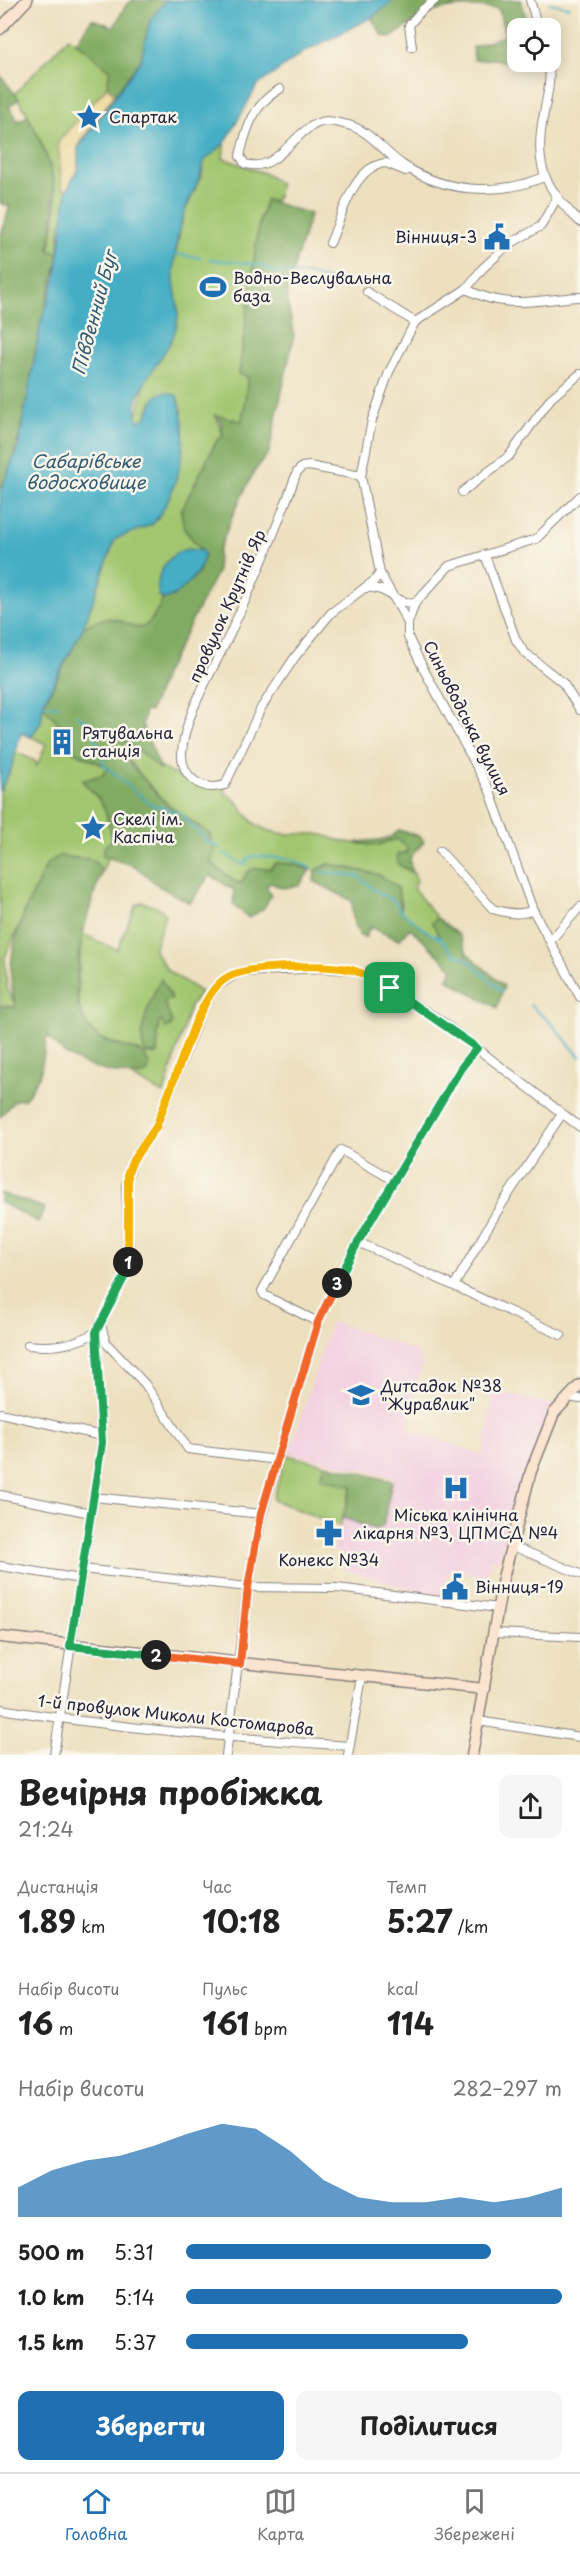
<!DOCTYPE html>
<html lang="uk">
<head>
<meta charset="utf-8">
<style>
	:root { --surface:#fff; --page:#f6f6f6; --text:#222; --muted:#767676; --line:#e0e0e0; --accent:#1f6fb2 }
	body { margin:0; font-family:"Playpen Sans",sans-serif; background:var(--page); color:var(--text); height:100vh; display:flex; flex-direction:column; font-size:22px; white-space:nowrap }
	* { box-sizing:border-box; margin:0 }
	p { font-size:20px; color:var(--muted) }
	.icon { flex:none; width:33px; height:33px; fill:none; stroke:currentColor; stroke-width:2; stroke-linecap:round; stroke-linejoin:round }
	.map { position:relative; height:1755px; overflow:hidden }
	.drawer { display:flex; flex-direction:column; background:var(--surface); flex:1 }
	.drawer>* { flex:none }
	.buttons { position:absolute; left:507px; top:18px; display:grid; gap:12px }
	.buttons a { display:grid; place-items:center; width:54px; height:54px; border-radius:12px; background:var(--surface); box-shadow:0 3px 15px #0003; font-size:30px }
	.pin { position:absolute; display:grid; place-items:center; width:51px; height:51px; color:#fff; margin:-26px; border-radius:12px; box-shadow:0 3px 9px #0006 }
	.km { position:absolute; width:30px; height:30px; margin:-15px; border-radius:50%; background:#222; color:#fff; font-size:16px; line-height:30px; text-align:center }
	.round { display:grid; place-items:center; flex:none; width:63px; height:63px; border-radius:12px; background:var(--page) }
	.head { display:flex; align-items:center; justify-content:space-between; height:102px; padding:0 18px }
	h1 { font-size:33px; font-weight:700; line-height:45px }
	.figures { display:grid; grid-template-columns:repeat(3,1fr); gap:9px; height:102px; padding:6px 18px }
	.figures div { display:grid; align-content:center }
	.figures b { font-size:30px; font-weight:700 }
	.figures small { font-size:16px; font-weight:400 }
	.figures p { font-size:16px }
	.chart { height:168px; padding:12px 18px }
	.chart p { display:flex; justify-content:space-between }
	.chart svg { width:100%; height:108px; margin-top:6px; fill:var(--accent); opacity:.7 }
	.button { display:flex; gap:12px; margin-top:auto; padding:12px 18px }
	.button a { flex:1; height:69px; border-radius:12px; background:var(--accent); color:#fff; font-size:24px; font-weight:700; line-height:69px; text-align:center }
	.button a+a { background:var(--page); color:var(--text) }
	ul { padding:0 18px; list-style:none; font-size:20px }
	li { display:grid; grid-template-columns:96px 72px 1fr; align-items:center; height:45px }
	li i { height:15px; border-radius:8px; background:var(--accent) }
	.menu { display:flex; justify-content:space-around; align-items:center; height:84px; border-top:2px solid var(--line); background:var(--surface); font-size:16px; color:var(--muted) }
	.menu a { display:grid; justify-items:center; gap:3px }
	.menu .selected { color:var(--accent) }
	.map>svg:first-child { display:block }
</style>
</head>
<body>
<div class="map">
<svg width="580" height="1755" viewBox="0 0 580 1755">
	<rect width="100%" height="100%" fill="#fbf7ec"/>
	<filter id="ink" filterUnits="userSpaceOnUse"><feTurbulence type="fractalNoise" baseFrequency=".0167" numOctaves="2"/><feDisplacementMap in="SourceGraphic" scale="12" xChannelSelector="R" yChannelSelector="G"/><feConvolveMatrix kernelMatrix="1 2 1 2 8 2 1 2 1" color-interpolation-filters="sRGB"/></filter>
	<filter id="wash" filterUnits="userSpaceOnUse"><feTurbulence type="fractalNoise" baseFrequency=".008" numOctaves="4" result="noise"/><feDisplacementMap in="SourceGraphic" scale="24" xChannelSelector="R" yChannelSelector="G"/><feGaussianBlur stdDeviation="1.35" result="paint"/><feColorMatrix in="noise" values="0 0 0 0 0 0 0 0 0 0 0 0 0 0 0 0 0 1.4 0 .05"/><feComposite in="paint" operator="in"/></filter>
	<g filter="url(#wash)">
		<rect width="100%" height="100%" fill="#ede0bf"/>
		<!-- built -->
		<path fill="#f2cfe0" d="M331,1321L416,1351L423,1362L407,1428L483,1455L494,1391L555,1405L528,1467L499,1560H491L487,1575L449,1571L443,1594L434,1596L342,1569L347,1556L333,1551L343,1518L377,1530L383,1526L393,1477L290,1453Z"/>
		<!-- green -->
		<g fill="#a2c670" stroke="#627456" stroke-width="1.5">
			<path d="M69,37L110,70L107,87L58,142L62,188L67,190L64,223L60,224L59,253L49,251C52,236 57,219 56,204C56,164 33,123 15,93Z"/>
			<path d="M225,143L223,158L266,174L280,184L276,201L266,200L259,223L239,374L248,377L242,422L217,417L223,436L216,442L181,511L184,529L202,551L182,550L160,598L163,599C134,663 131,595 83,628L115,539L128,531L144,528C179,484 182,465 182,409L151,402L146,418L147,434L137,419V415L173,269L183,216L202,174L204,161Z"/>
			<path d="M43,706L73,739V751L109,768L102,775L82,781C91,791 103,801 107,814C109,823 109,830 113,839L103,856L108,858L102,871L93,860L59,856L47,864L5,957L7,988L17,1008L0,1006V791L11,769L14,751L35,761L37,766L46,744L31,737L41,722Z"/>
			<path d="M127,741C159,771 181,782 225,785V793C240,799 244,817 257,825C277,837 294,833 316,834C323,834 331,838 338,840C359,846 377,845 397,839L408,848L398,864L413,873L417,880L413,888L437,918L433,924L439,937L432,935L401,911V899L380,875L329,864L315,871L294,864L270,869L242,883L235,882L211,862L209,833C175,816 141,780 120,747Z"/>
			<path d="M142,902L162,909L165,915L154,950L168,971L201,992L190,1006L164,1094L128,1075L138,1076L144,1054C130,1046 113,1046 100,1038C66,1017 80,966 83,934L117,950L136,905Z"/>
			<path d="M286,1455L325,1464L322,1478L352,1486L340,1526L273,1500Z"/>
		</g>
		<!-- forest -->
		<g fill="#81ab62" stroke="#52664e" stroke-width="1.5">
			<path d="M133,0H166L150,20L141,60L115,94L107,87L110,70L76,42L92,19L114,27L126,5Z"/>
			<path d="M394,0H521L529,28H518L517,54L504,62L497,59L474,60L473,47L505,36L499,9C448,3 432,7 391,38L383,36L371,18Z"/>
			<path d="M0,75L19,99L9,106L18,121L28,116C56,168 59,193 49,250L59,253C56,276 47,297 42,320C29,378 25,437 0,492V238L10,206L0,203Z"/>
			<path d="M266,200L310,214L288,287L287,301L294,335L269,452L254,472L235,510L218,552L217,572L165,673L150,712L145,711L142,724L161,770L127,741L120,747L131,765L166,804L209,833L215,851L211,862L235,882L242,883C247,866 255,868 270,869L276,863L294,864L310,870L299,886L282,888L271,883L266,886L271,895L264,908L249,918L233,905L234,890L210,875L190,903L160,887L135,866L103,856L104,847L113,839C109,830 109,823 106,814C103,801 91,790 82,781L102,775L109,768L73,751V739L43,706L83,628C131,595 134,663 163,599L173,596L199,573L204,554L184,529L181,511L216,442L223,436L221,421L214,415L242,421L248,377L239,374L259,223Z"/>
			<path d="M399,830L419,836L424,841C415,856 405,852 413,873L398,864L397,854L406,853L408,848L397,839L376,846L356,843C372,838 386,845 399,830Z"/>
			<path d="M59,856L93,860L102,871C88,910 54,1009 100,1038C113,1046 130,1046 144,1054L150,1066L146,1074C127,1079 80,1066 64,1053C58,1048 53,1041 47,1036L40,1075L25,1099L15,1100L0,1117V1006L16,1007C0,956 24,911 47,864Z"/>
			<path d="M329,864L380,875L398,888L401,911L432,935L439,936L432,923L437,918L459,935L467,953L504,986L497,1008L447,979L453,969L410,928L399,940L370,927L366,937L360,936L353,920L352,901L314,881L315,871Z"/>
			<path d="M161,979L172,999L164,1002L171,1019V1027L165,1028L162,1021L159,1022L157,1054H147C133,1039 152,995 161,979Z"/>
			<path d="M0,1193L45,1208L38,1222L0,1202Z"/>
			<path d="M325,1464L392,1481L383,1526L377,1530L343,1518L352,1486L321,1478Z"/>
		</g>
		<!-- sand -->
		<path fill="#eeda9e" stroke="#887e6c" stroke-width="1.5" d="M107,87L115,94L82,140L78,148V168L67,190L62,188L58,142Z"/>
		<!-- water -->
		<g fill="#45aec4" stroke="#346880" stroke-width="1.5">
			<path d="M166,0H394L371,18L304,52L257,86L225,143L204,161C201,181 189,197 183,216C178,232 175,250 174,266C171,294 186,308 172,339C162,361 127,394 138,421L146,418C153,402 155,385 177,396C192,436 179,491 153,524L115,539L83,628L43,703L41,722L31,737L21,733L11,769L0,791V492L18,448L41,322L56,277L67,190L78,168V148L141,60L150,20Z"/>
			<path d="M189,549L202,551L204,554C205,569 175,603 160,598C152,577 168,552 189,549Z"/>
		</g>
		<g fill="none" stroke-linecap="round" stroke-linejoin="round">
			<!-- stream -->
			<g stroke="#45aec4" stroke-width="2">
				<path d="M549,3L569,7"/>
				<path d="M174,254L201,258"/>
				<path d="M209,259L261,265L274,272L308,274L345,285"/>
				<path d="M40,703L58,706"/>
				<path d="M77,715L90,724L102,755L103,764L150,804L179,813L210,844L217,845L220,849"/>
				<path d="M224,853L243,865L250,857L256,856L290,859L311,868"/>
				<path d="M322,872L358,876L376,891L394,901L401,911L432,935L439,937L454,954L467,959L502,992"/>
				<path d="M530,1005L551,1023L580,1057"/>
			</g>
		</g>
	</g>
	<g filter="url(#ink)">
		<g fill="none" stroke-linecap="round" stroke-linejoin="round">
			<!-- street casing -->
			<g stroke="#88817d" stroke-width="10">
				<g id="street">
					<path d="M530,0L538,28"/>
					<path d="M412,47L409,25L422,10L435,0"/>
					<path d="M548,62C552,78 547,96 544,113C533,165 544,187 580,222"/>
					<path d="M280,89C254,103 246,129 240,156L245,164C281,174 294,125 326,121C332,121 339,123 344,124C370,129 382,151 403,165C445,193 499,196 544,177"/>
					<path d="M330,243C341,220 352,166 386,163L406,171"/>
					<path d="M466,289C508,311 536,299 580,297"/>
					<path d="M367,292L415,322"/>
					<path d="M361,476L309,466L302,467L297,472C277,528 254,582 229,636C213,670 183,717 182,754C182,778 202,792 225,785L261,708L295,657L331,613L375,580L380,573L361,476L372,420L389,372L415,322L466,289L482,269L508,245L541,226L556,199"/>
					<path d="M462,492L509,456L551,398L580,374"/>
					<path d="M580,496L536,539L449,566L415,603L408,623V637L424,670L489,789L533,910L580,997"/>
					<path d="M485,555L516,640L524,652L563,683L580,710"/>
					<path d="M380,573L408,623"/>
					<path d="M367,588C386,586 396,604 415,603"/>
					<path d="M440,851L493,909C506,913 520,916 533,910"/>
					<path d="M550,941L580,907"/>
					<path d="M358,1242L561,1335"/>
					<path d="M455,1284L500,1207L562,1114"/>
					<path d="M100,1322L106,1343L145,1384L188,1449L277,1460"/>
					<path d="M318,1322L264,1295L262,1291L341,1150L395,1181"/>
					<path d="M28,1345C52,1348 75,1345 96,1332L126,1274L129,1253L126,1186L133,1159L156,1127L204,1004L217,986L240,972L322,968L351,970L373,978L441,1021L580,1127"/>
					<path d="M569,1397L580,1399"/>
					<path d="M0,1413L102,1436"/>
					<path d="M0,1495L91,1513"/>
					<path d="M93,1497L262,1514"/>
					<path d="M510,1545L580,1574"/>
					<path d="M0,1566L81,1579"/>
					<path d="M82,1569L248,1587L337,1588L498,1608"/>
					<path d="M494,1633L580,1637"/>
					<path d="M0,1709C116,1728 232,1738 349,1746"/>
					<path d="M478,1721L580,1737"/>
					<path d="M54,1755L102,1443L96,1332"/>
					<path d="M226,1755L248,1587L262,1514L318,1322L358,1242L461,1068L477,1048"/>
					<path d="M348,1755L362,1677"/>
				</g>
			</g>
			<!-- secondary casing -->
			<g stroke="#88817d" stroke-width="13">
				<g id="secondary">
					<path d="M0,29L27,0"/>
					<path d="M0,1637L484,1689"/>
					<path d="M472,1755L503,1578L531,1471L554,1413L580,1385"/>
				</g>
			</g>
			<!-- street -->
			<use href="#street" stroke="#fff" stroke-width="8"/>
			<!-- secondary -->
			<use href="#secondary" stroke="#fce5d0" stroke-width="10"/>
		</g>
	</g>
	<g fill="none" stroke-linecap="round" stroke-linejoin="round" filter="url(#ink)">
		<!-- split-1 casing -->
		<g stroke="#fff" stroke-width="12">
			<path id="split-1" d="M128,1262V1173L133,1160L156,1127L196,1021C204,1005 212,986 228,977C250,965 328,964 352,970C366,974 378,981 390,988"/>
		</g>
		<!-- split-2 casing -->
		<g stroke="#fff" stroke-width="12">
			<path id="split-2" d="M128,1262L126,1274L96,1332L102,1443L70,1646L156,1655"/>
		</g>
		<!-- split-3 casing -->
		<g stroke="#fff" stroke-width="12">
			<path id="split-3" d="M156,1655L240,1664L248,1587L261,1514L318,1322L337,1283"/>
		</g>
		<!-- split-4 casing -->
		<g stroke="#fff" stroke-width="12">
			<path id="split-4" d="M337,1283L358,1242L461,1068L477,1048L390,988"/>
		</g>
		<!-- split-1 -->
		<use href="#split-1" stroke="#f5b400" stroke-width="8"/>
		<!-- split-2 -->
		<use href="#split-2" stroke="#22a559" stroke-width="8"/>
		<!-- split-3 -->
		<use href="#split-3" stroke="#f0652b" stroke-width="8"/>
		<!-- split-4 -->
		<use href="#split-4" stroke="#22a559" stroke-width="8"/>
	</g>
	<!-- icons -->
	<defs>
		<g id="sight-bare" transform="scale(2.07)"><path d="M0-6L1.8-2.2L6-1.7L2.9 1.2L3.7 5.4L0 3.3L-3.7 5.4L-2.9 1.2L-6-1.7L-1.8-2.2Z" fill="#1f6fb2" stroke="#fbf7ec" stroke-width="2.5" paint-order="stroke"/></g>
		<g id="civic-bare" transform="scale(2.07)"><path d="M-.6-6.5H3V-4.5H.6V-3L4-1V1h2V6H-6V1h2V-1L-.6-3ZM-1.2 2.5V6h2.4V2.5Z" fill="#1f6fb2" stroke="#fbf7ec" stroke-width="2.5" paint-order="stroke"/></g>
		<g id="stadium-bare" transform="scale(2.07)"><path d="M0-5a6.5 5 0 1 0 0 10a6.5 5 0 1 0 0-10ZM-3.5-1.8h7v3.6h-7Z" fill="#1f6fb2" stroke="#fbf7ec" stroke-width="2.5" paint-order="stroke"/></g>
		<g id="building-bare" transform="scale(2.07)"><path d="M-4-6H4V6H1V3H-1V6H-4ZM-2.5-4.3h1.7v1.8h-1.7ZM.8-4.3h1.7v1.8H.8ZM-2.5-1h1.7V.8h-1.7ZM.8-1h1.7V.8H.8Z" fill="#1f6fb2" stroke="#fbf7ec" stroke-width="2.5" paint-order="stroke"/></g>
		<g id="school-bare" transform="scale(2.07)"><path d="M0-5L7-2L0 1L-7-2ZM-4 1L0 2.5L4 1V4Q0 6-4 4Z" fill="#1f6fb2" stroke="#fbf7ec" stroke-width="2.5" paint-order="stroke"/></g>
		<g id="hospital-bare" transform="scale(2.07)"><path d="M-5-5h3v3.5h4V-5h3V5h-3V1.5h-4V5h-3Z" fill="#1f6fb2" stroke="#fbf7ec" stroke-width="2.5" paint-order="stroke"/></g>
		<g id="pharmacy-bare" transform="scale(2.07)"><path d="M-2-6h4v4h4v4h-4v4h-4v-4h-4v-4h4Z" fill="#1f6fb2" stroke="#fbf7ec" stroke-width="2.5" paint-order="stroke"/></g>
	</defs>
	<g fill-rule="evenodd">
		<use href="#sight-bare" x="89" y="117"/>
		<use href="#civic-bare" x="497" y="237"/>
		<use href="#stadium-bare" x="213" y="287"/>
		<use href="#building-bare" x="62" y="742"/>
		<use href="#sight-bare" x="93" y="828"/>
		<use href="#school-bare" x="361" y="1395"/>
		<use href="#hospital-bare" x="456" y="1488"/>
		<use href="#pharmacy-bare" x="329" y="1533"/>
		<use href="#civic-bare" x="455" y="1587"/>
	</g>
	<g text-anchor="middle" stroke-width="5" stroke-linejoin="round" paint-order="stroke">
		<!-- poi labels -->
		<g font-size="16" fill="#22223b" stroke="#fbf7ec" text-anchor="start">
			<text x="109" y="123">Спартак</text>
			<text x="477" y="243" text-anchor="end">Вінниця-3</text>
			<text x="233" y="284">Водно-Веслувальна<tspan x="233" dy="18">база</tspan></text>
			<text x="82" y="739">Рятувальна<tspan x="82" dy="18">станція</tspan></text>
			<text x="113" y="825">Скелі ім.<tspan x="113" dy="18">Каспіча</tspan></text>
			<text x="381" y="1392">Дитсадок №38<tspan x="381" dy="18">"Журавлик"</tspan></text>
			<text x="456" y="1521" text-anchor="middle">Міська клінічна<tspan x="456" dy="18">лікарня №3, ЦПМСД №4</tspan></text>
			<text x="329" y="1566" text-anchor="middle">Конекс №34</text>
			<text x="475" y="1593">Вінниця-19</text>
		</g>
		<!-- street labels -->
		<g font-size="16" fill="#22223b" stroke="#fbf7ec">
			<text transform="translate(227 606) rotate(-66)" y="6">провулок Крутнів Яр</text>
			<text transform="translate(467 718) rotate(63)" y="6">Синьоводська вулиця</text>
			<text transform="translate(176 1715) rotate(6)" y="6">1-й провулок Миколи Костомарова</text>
		</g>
		<!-- water labels -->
		<g font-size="18" font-style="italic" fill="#305a72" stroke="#fbf7ec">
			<text transform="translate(95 313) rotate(-75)" y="6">Південний Буг</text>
			<text x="86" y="468">Сабарівське<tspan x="86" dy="21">водосховище</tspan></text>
		</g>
	</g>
</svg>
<div class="buttons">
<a><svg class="icon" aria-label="locate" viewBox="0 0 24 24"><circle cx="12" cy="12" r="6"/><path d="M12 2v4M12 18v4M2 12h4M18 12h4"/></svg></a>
</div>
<div class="pin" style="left:390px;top:988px;background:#1e9e55"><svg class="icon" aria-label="arrive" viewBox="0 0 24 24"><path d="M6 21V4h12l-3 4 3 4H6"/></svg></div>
<b class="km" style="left:128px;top:1262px">1</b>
<b class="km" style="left:156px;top:1655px">2</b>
<b class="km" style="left:337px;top:1283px">3</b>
</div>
<section class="drawer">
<div class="head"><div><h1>Вечірня пробіжка</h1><p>21:24</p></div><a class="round"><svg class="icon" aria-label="share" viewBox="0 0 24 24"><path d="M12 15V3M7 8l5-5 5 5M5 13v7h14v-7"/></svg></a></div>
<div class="figures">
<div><p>Дистанція</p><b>1.89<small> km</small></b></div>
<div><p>Час</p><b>10:18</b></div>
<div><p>Темп</p><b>5:27<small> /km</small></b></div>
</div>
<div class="figures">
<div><p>Набір висоти</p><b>16<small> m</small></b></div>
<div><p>Пульс</p><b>161<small> bpm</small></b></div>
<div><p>kcal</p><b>114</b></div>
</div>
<div class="chart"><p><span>Набір висоти</span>282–297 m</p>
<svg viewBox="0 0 160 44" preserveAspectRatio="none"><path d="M0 44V32L10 25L20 21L30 19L40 15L50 10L60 6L70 8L80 17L90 29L100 36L110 38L120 38L130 36L140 38L150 36L160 32V44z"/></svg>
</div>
<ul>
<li><b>500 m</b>5:31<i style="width:81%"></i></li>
<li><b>1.0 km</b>5:14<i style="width:100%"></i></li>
<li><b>1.5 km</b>5:37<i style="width:75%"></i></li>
</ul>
<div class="button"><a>Зберегти</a><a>Поділитися</a></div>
</section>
<nav class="menu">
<a class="selected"><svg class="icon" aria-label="home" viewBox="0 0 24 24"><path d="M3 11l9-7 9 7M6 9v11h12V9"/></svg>Головна</a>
<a><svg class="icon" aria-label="map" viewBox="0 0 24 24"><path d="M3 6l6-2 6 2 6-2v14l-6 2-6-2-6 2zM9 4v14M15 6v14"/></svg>Карта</a>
<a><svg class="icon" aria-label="saved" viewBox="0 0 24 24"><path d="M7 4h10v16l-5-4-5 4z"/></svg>Збережені</a>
</nav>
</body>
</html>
